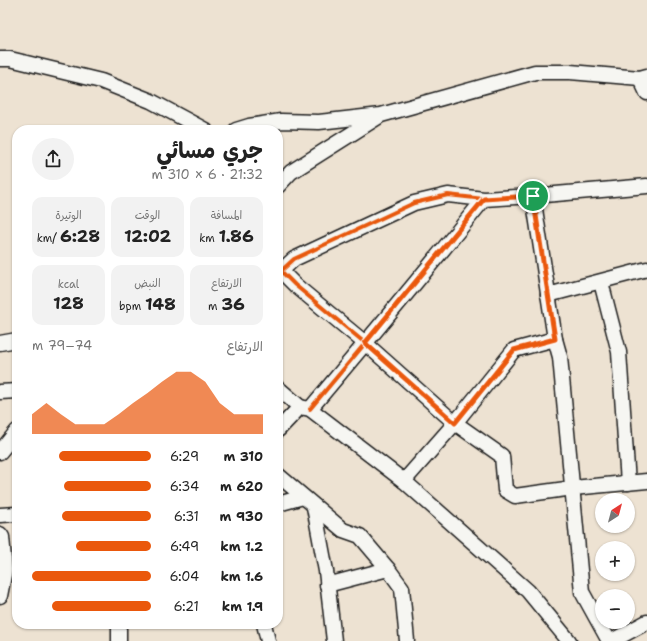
<!DOCTYPE html>
<html lang="ar">
<head>
<meta charset="utf-8">
<style>
	:root { --surface:#fff; --page:#f2f2f2; --text:#222; --muted:#767676; --accent:#ea580c }
	body { margin:0; font-family:"Shantell Sans","Playpen Sans Arabic",sans-serif; background:var(--page); color:var(--text); direction:rtl; height:100vh; display:flex; flex-direction:column; font-size:15px; white-space:nowrap }
	* { box-sizing:border-box; margin:0 }
	p { font-size:13px; color:var(--muted) }
	.icon { flex:none; width:22px; height:22px; fill:none; stroke:currentColor; stroke-width:2; stroke-linecap:round; stroke-linejoin:round }
	.map { position:relative; flex:1; overflow:hidden; direction:ltr }
	.side { position:absolute; left:12px; top:125px; width:271px; height:504px; display:flex; flex-direction:column; background:var(--surface); border-radius:16px; box-shadow:0 1px 3px #0004; direction:rtl }
	.side>* { flex:none }
	.needle { width:26px; rotate:36deg }
	.controls { position:absolute; left:595px; top:493px; display:grid; gap:8px }
	.controls a { display:grid; place-items:center; width:40px; height:40px; border-radius:50%; background:var(--surface); box-shadow:0 1px 3px #0004; font-size:20px }
	.pin { position:absolute; display:grid; place-items:center; width:34px; height:34px; color:#fff; margin:-17px; border:2px solid #fff; border-radius:50%; box-shadow:0 1px 4px #0007 }
	.round { display:grid; place-items:center; flex:none; width:42px; height:42px; border-radius:21px; background:var(--page) }
	.overview { display:flex; align-items:center; justify-content:space-between; height:68px; padding:0 20px }
	h1 { font-size:22px; font-weight:700; line-height:30px }
	.figures { display:grid; grid-template-columns:repeat(3,1fr); gap:6px; height:68px; padding:4px 20px }
	.figures div { display:grid; align-content:center; border-radius:10px; background:var(--page); text-align:center }
	.figures b { font-size:17px; font-weight:700 }
	.figures small { font-size:11px; font-weight:400 }
	.figures p { font-size:11px }
	.chart { height:112px; padding:8px 20px }
	.chart p { display:flex; justify-content:space-between }
	.chart svg { width:100%; height:72px; margin-top:4px; fill:var(--accent); opacity:.7 }
	ul { padding:0 20px; list-style:none; font-size:13px }
	li { display:grid; grid-template-columns:64px 48px 1fr; align-items:center; height:30px }
	li i { height:10px; border-radius:5px; background:var(--accent) }
	.map>svg:first-child { display:block }
</style>
</head>
<body>
<div class="map">
<svg width="647" height="641" viewBox="0 0 647 641">
	<rect width="100%" height="100%" fill="#ede2d2"/>
	<filter id="ink" filterUnits="userSpaceOnUse"><feTurbulence type="fractalNoise" baseFrequency=".025" numOctaves="2"/><feDisplacementMap in="SourceGraphic" scale="8" xChannelSelector="R" yChannelSelector="G"/><feConvolveMatrix kernelMatrix="1 2 1 2 8 2 1 2 1" color-interpolation-filters="sRGB"/></filter>
	<g filter="url(#ink)">
		<g fill="none" stroke-linecap="round" stroke-linejoin="round">
			<!-- street casing -->
			<g stroke="#1c1c1c" stroke-width="17">
				<g id="street">
					<path d="M0,59H10L101,81L151,101L205,130"/>
					<path d="M640,78L647,93"/>
					<path d="M236,130L249,126L281,121L319,122L381,115L535,72H570L640,78L647,76"/>
					<path d="M278,186L291,172L378,117"/>
					<path d="M533,196L647,186"/>
					<path d="M601,282L619,352L628,483"/>
					<path d="M548,295L647,269"/>
					<path d="M555,339L560,357L582,592L609,641"/>
					<path d="M0,343L17,340"/>
					<path d="M278,388L300,407"/>
					<path d="M0,392L17,391"/>
					<path d="M310,409C368,340 427,270 484,199L533,196L555,339L514,350L455,423L365,343L295,285L281,271L294,259L414,203L448,195L484,199"/>
					<path d="M278,430L300,407L310,409L404,481L528,591L569,641"/>
					<path d="M0,452L17,431"/>
					<path d="M278,475L343,530L360,536L388,569L402,588L407,641"/>
					<path d="M404,481L455,423L502,456L505,490L515,496L573,488L647,481"/>
					<path d="M278,504L303,497"/>
					<path d="M314,507L326,571L334,641"/>
					<path d="M0,515L17,514"/>
					<path d="M0,534L2,537L5,570L0,596"/>
					<path d="M327,585L388,569"/>
					<path d="M264,624L268,641"/>
					<path d="M119,641V624"/>
					<path d="M612,641L647,622"/>
				</g>
			</g>
			<!-- street -->
			<use href="#street" stroke="#f6f6f2" stroke-width="14"/>
			<!-- cycleway casing -->
			<g stroke="#f6f6f2" stroke-width="6">
				<path id="cycleway" d="M310,409C368,340 427,270 484,199L533,196L555,339L514,350L455,423L365,343L295,285L281,271L294,259L414,203L448,195L484,199"/>
			</g>
			<!-- cycleway -->
			<use href="#cycleway" stroke="#e8590c" stroke-width="4"/>
		</g>
	</g>
	<g fill="none" stroke-linecap="round" stroke-linejoin="round" filter="url(#ink)">
		<!-- route casing -->
		<g stroke="#fff" stroke-width="8">
			<path id="route" d="M533,196L555,339L514,350L455,423L365,343L484,199Z"/>
		</g>
		<!-- route -->
		<use href="#route" stroke="#ea580c" stroke-width="5"/>
	</g>
</svg>
<div class="controls">
<a><svg class="needle" viewBox="-14 -14 28 28"><path d="M0-13l5 13h-10z" fill="#e53935"/><path d="M0 13l5-13h-10z" fill="#767676"/></svg></a>
<a>+</a>
<a>−</a>
</div>
<div class="pin" style="left:533px;top:196px;background:#1e9e55"><svg class="icon" aria-label="arrive" viewBox="0 0 24 24"><path d="M6 21V4h12l-3 4 3 4H6"/></svg></div>
<section class="side">
<div class="overview"><div><h1>جري مسائي</h1><p>21:32 · 6 × 310 m</p></div><a class="round"><svg class="icon" aria-label="share" viewBox="0 0 24 24"><path d="M12 15V3M7 8l5-5 5 5M5 13v7h14v-7"/></svg></a></div>
<div class="figures">
<div><p>المسافة</p><b>1.86<small> km</small></b></div>
<div><p>الوقت</p><b>12:02</b></div>
<div><p>الوتيرة</p><b>6:28<small> /km</small></b></div>
</div>
<div class="figures">
<div><p>الارتفاع</p><b>36<small> m</small></b></div>
<div><p>النبض</p><b>148<small> bpm</small></b></div>
<div><p>kcal</p><b>128</b></div>
</div>
<div class="chart"><p><span>الارتفاع</span>74–79 m</p>
<svg viewBox="0 0 160 44" preserveAspectRatio="none"><path d="M0 44V32L10 25L20 32L30 38L40 38L50 38L60 32L70 25L80 19L90 12L100 6L110 6L120 12L130 25L140 32L150 32L160 32V44z"/></svg>
</div>
<ul>
<li><b>310 m</b>6:29<i style="width:77%"></i></li>
<li><b>620 m</b>6:34<i style="width:73%"></i></li>
<li><b>930 m</b>6:31<i style="width:75%"></i></li>
<li><b>1.2 km</b>6:49<i style="width:63%"></i></li>
<li><b>1.6 km</b>6:04<i style="width:100%"></i></li>
<li><b>1.9 km</b>6:21<i style="width:83%"></i></li>
</ul>
</section>
</div>
</body>
</html>
